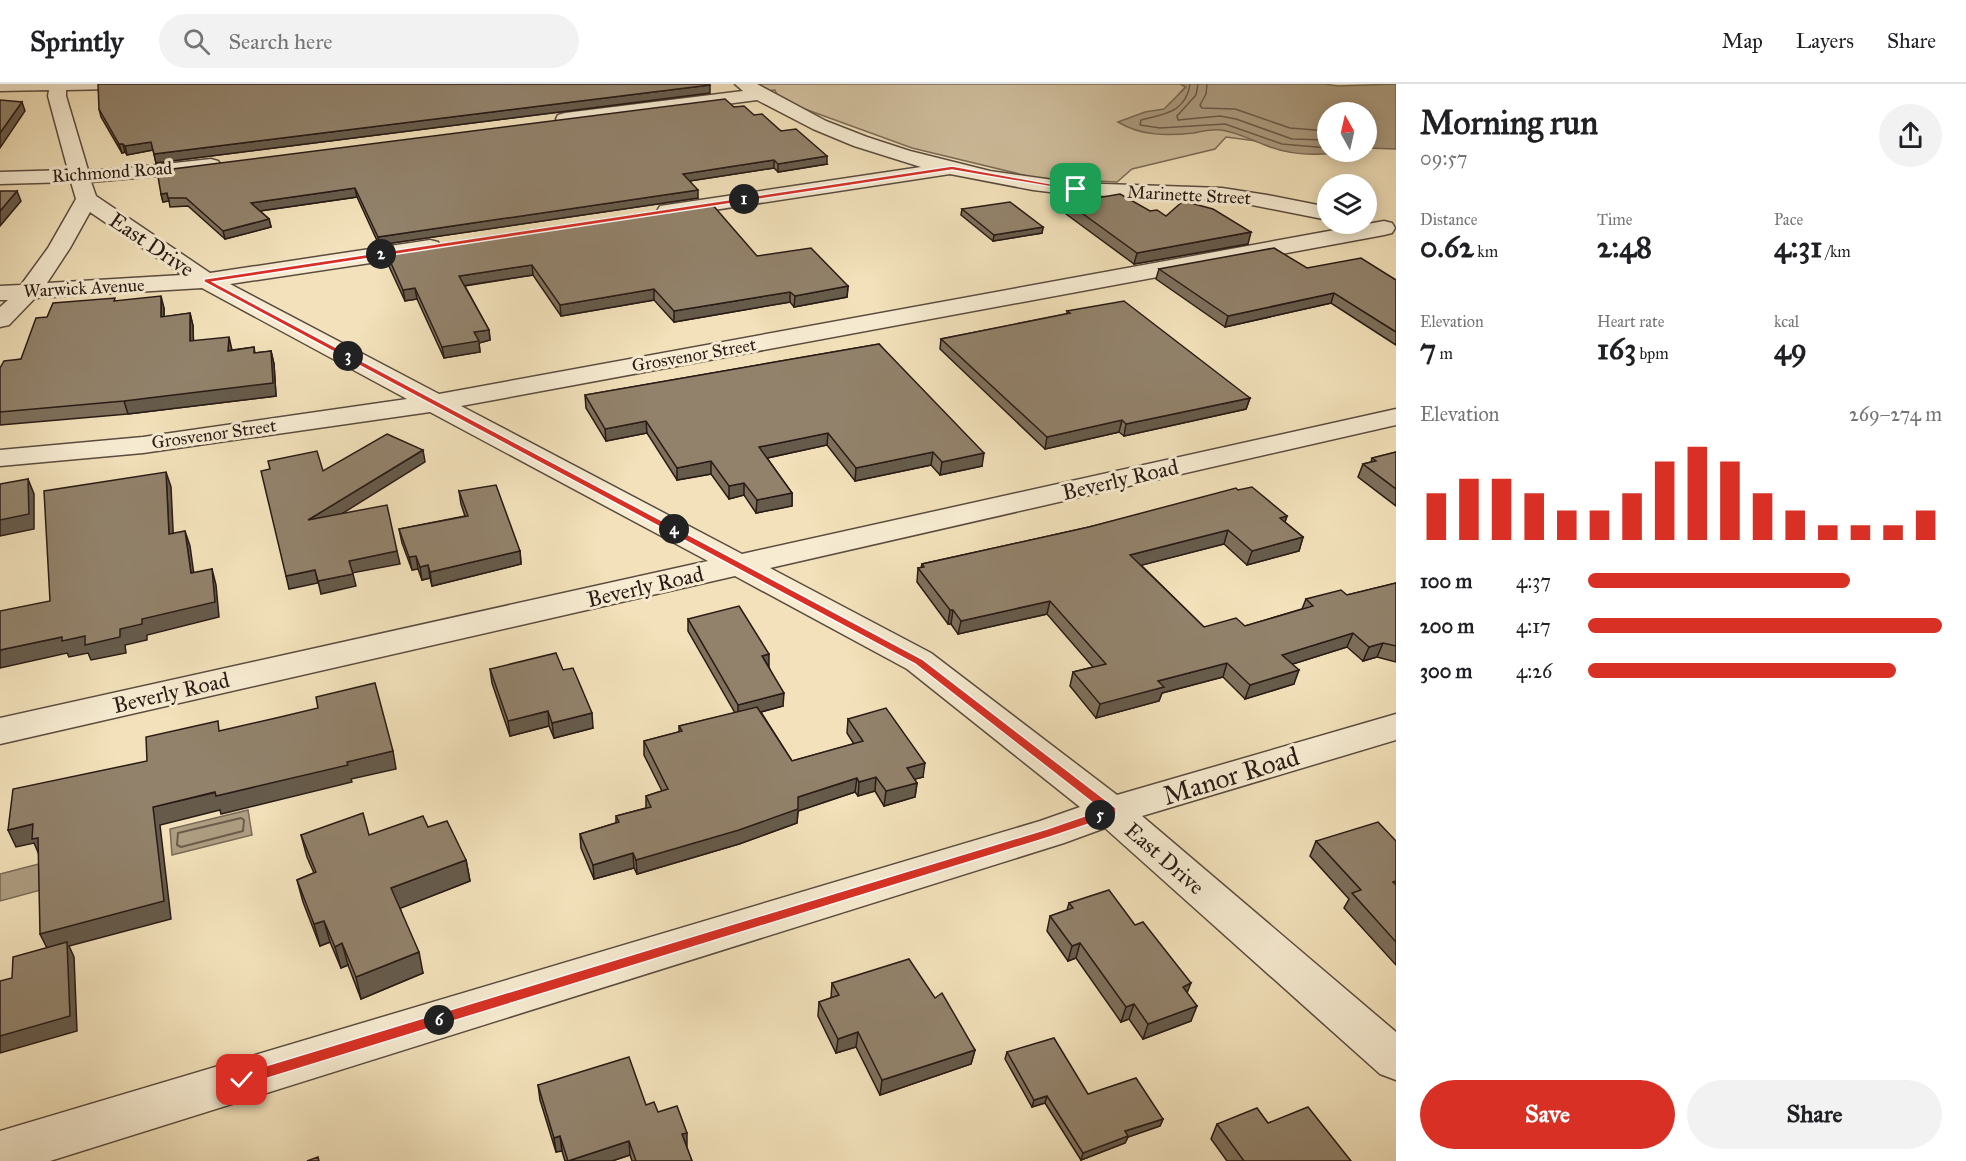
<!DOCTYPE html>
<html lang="en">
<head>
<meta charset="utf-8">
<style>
	:root { --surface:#fff; --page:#f2f2f2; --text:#202124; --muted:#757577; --line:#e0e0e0; --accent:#d93025 }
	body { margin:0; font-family:"IM FELL Great Primer",serif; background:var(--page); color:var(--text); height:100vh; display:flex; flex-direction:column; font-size:22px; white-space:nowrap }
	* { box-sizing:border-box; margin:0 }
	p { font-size:20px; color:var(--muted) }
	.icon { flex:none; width:33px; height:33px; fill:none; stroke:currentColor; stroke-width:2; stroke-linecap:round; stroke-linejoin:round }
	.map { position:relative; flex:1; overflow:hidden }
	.drawer { display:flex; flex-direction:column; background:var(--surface); width:570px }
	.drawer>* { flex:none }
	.needle { width:39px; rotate:352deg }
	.fabs { position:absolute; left:1317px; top:18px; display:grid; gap:12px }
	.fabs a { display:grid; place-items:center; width:60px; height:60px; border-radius:50%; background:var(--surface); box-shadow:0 3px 15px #0003; font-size:30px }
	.pin { position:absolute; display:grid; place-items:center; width:51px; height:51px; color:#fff; margin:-26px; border-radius:12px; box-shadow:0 3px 9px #0006 }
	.km { position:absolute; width:30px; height:30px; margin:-15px; border-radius:50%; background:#222; color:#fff; font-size:16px; line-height:30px; text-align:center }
	.round { display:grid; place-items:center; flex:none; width:63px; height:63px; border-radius:32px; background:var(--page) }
	.summary { display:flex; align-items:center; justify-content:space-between; height:102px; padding:0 24px }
	h1 { font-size:33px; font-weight:700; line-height:45px }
	.metrics { display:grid; grid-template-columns:repeat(3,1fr); gap:9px; height:102px; padding:6px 24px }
	.metrics div { display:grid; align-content:center }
	.metrics b { font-size:30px; font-weight:700 }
	.metrics small { font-size:16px; font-weight:400 }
	.metrics p { font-size:16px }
	.chart { height:168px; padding:12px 24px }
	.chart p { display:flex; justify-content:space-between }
	.chart svg { width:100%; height:108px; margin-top:6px; stroke:var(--accent); stroke-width:6 }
	.action { display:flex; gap:12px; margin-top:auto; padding:12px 24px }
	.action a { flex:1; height:69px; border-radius:36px; background:var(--accent); color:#fff; font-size:24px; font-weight:700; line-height:69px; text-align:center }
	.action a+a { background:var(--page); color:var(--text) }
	ul { padding:0 24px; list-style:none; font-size:20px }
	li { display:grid; grid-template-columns:96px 72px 1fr; align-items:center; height:45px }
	li i { height:15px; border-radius:8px; background:var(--accent) }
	header { display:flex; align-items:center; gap:36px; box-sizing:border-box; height:84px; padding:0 30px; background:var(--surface); border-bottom:2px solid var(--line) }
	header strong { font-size:28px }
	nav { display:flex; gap:33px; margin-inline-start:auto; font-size:21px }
	.search { width:420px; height:54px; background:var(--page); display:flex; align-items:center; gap:15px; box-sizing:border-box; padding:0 21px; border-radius:33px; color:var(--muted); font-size:22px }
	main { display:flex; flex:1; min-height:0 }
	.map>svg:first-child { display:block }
</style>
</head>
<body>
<header>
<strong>Sprintly</strong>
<div class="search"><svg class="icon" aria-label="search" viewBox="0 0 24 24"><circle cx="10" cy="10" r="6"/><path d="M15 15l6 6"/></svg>Search here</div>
<nav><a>Map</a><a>Layers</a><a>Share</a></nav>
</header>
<main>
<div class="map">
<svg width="1396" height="1077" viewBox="0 0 1396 1077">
	<rect width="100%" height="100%" fill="#f2e1ba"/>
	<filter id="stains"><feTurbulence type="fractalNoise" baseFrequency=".00333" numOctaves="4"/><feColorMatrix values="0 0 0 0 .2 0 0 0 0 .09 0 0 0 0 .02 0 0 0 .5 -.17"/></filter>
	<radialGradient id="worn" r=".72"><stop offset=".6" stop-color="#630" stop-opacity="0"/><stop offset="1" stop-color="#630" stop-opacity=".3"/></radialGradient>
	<!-- green -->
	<path fill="#d0bf9e" stroke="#7c6d5a" stroke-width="1.5" d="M755,0H1180L1186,2L1179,10L1327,66L1226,53L1215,65L1132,85L1117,98L1036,94L912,64L802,24L777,11L775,6L765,7Z"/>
	<!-- water -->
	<g fill="#ae9e82" stroke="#796a57" stroke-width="1.5">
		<path d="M1180,0H1324L1338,2L1396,0V65L1367,64L1366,28H1328V68H1343C1317,72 1289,71 1265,61C1251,56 1237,48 1221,46C1213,45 1203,47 1194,49C1167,52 1141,52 1118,38L1145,28L1164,25L1186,3Z"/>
		<path d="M248,726L252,751L172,771L170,745Z"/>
		<path d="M62,774L63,800L0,817V790Z"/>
	</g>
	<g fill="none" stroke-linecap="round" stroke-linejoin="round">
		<!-- shore-far1 -->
		<g stroke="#6c5c4c" stroke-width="1.5">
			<path d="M1190,0C1186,29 1163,30 1141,36L1140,41L1160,44L1225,40L1282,60L1328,64"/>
			<path d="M1198,0L1196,11L1177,32L1178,36L1220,32L1236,35L1292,55L1328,56"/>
			<path d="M1207,0L1206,10L1200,21L1202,24L1235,25L1290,44L1328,47"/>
		</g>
		<!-- shore -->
		<path stroke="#6c5c4c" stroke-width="2" d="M241,734L244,736L243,747L181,763L177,761L178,749Z"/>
		<!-- street casing -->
		<g stroke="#5b4c3f" stroke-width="3">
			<g id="street">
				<path d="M0,0H121L118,4L112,5L66,6V12L88,86L119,85L211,75L218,77L221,81L218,85L211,87L91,98L96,112L210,189L430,156L438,158L441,163L438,168L430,170L230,200L439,310L1384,137L1392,139L1395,144L1392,149L1384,151L461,322L742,470L1396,325V341L770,484L931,569L1117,711L1396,630V656L1142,732L1396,948V996L1380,990L1105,744L1064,759L50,1077H0V1047L1040,737L1080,723L907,585L735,492L0,660V634L708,477L430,328L143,369L0,382V366L143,353L407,315L202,204L35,214L9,241L0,243V223L8,216H0V202L21,201L48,164L76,115L71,98L0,100V88L68,86L48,12L49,6L0,7ZM90,128L182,191L47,199L70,164Z"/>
				<path d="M735,0H757L826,37L867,53L910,67L990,87L1075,99L1222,104L1267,111L1328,123V136L1237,118L1190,114L1075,111L1033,106L950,90L668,133L660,132L657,127L660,122L921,83L854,62L813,45L757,16L565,41L558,39L556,35L558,31L565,29L743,7Z"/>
			</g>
		</g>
		<!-- street -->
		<use href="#street" fill="#f7ecd2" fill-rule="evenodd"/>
	</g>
	<!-- wall -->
	<g fill="#7e705c" stroke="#291b16" stroke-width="1.5">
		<path d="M710,9L156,79L153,66L127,71L125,68L122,69L101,33L99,25Z"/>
		<path d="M734,23L754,31L781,47L827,80L778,88L774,84L690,97L698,114L379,161L357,113L260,127L269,135L271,143L225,155L188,122L170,123L169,117L163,118L161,110Z"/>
		<path d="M1068,119L1150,127L1248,160L1134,180L1066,130Z"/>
		<path d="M962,125L1043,143L1042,149L993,157L961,131Z"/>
		<path d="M386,168L757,172L848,202L847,213L794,223L790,218L674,238L654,216L561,232L533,191L465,202L489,246L490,256L479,259L480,268L444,274L417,215L405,217L387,178Z"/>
		<path d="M1307,184L1396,196V261L1331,219L1225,243L1156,195L1159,185Z"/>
		<path d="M116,217L164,224V233L190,229L193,242V257L232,266L254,263L255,269L271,267L274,280L276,312L128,330L0,341V284L21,275Z"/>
		<path d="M1067,227L1250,314L1246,325L1124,352L1119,348L1045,365L940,265L941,255L1067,230Z"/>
		<path d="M879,260L982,382L940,391L931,381L855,397L827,361L767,374L792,409V422L756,429L744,411L729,415L711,390L677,396L647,349L606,357L586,324L585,311Z"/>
		<path d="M1396,368V422L1358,393L1363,380L1371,378L1372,374Z"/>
		<path d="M1238,406L1287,432L1285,438L1303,453L1299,467L1247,481L1224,460L1141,481L1204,543L1245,542L1302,525L1306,515L1347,511L1396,499V578L1377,573L1363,577L1347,563L1292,580L1294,600L1245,615L1223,593L1162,609L1159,617L1096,634L1070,602L1073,588L1093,583L1047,530L958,550L951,540H948L917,498L918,484H921L922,480L1089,443Z"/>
		<path d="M459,407L520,467L521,480L432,502L430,494L422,496L418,485L412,486L402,459L399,445L465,432L461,420Z"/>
		<path d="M688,535L769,583L783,622L761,628L792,677L854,660L847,649L848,635L923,693L914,695L917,699L915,713L884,722L875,707L858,712L855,708L798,727L797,739L739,760L637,790L634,784L594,795L581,764L580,750L616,739V732L646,724V712L662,707L644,671V657L679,648V642L735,629L688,547Z"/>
		<path d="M490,585L563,586L593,644L554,654L549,642L510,652L492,599Z"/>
		<path d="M428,743L466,776L470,797L400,824L423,889L361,915L348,881L341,884L330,858L320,862L303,818L297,796L314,789L307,773L301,751H369Z"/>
		<path d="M1316,757H1396V881L1344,824L1349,815L1310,772Z"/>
		<path d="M1069,819L1187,909L1191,937L1143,955L1129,935L1121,938L1076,874L1068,877L1047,847L1050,832L1067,826Z"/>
		<path d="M832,899L935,914L975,966L971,980L880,1011L856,963L836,969L818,932L819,918L831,914Z"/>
		<path d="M1007,968L1088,1010L1163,1035L1160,1042L1128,1053L1125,1059L1081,1076L1045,1019L1032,1023L1005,975Z"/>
		<path d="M538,1001L646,1021L658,1028L687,1064L692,1077H632L630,1071L612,1077H565L562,1067L556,1068L540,1016Z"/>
		<path d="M1268,1039L1351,1077H1227L1211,1055L1217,1040Z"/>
	</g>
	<!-- shaded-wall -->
	<g fill="#665b4b" stroke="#291b16" stroke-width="1.5">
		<path d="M710,1V9L156,79L154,70Z"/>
		<path d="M22,18L25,27L0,64V49Z"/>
		<path d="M151,58L153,66L127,71L125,62Z"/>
		<path d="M119,60H123L125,68L122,69Z"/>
		<path d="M827,72V80L778,88V80Z"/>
		<path d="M774,76V84L683,98V90Z"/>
		<path d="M355,104L357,113L253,128L251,119Z"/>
		<path d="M698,106V114L379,161L378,153Z"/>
		<path d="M17,107L21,117L0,142V127Z"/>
		<path d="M167,109L169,117L163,118L161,110Z"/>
		<path d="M269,135L271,143L225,155L223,147Z"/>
		<path d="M1043,143L1042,149L993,157L994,151Z"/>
		<path d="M1251,148L1248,160L1134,180L1137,169Z"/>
		<path d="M532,181L533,191L461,202L459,192Z"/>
		<path d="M848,202L847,213L794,223L795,212Z"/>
		<path d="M415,204L417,215L405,217L403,206Z"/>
		<path d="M654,205V216L561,232L560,221Z"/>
		<path d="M790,208V218L674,238V227Z"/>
		<path d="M1334,209L1331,219L1225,243L1228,232Z"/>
		<path d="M161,212L164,224V245L161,233Z"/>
		<path d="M190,229L193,242L194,270L190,257Z"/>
		<path d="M489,246L490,256L479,259L480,268L444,274L442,263L474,248Z"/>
		<path d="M229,253L232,266L228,267Z"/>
		<path d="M271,267L274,280L276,312L128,330L124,317Z"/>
		<path d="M1250,314L1246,325L1124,352L1126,340Z"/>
		<path d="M1122,336L1119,348L1045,365L1047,353Z"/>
		<path d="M646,337L647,349L606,357L605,345Z"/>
		<path d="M828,349L827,361L758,376L759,363Z"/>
		<path d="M423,366L425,378L311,449L308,436Z"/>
		<path d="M933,368L931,381L855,397L856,384Z"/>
		<path d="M984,369L982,382L940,391L942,378Z"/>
		<path d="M711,377V390L677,396V384Z"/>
		<path d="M166,388L171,403L174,466L169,450Z"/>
		<path d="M28,395L34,410V445L0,452V436Z"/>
		<path d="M744,399V411L729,415V402Z"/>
		<path d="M792,409V422L756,429L757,416Z"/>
		<path d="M1287,432L1282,446L1280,434Z"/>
		<path d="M1228,446L1224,460L1127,485L1130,471Z"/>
		<path d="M185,447L190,462L196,505L191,489Z"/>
		<path d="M1303,453L1299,467L1247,481L1252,467Z"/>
		<path d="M397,467L400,480L352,489L349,477Z"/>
		<path d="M520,467L521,480L432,502L430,488Z"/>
		<path d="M416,472L418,485L412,486L409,473Z"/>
		<path d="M428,481L430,494L422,496L420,483Z"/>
		<path d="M212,485L216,501L219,533L147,551V556L125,561L126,569L91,576L88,569L69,573L67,569L0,584V566L62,553L120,545L142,535Z"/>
		<path d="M315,486L318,499L289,505L286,492Z"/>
		<path d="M353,490L356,502L321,510L318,497Z"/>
		<path d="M1050,517L1047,530L958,550L961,537Z"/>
		<path d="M950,526H953L951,540H948Z"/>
		<path d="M1353,549L1347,563L1277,585L1282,571Z"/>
		<path d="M1383,559L1377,573L1363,577L1369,563Z"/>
		<path d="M769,570V583L762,572Z"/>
		<path d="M1227,579L1223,593L1162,609L1159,617L1096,634L1100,620L1158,597Z"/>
		<path d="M1299,586L1294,600L1245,615L1250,601Z"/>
		<path d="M784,609L783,622L738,634V621Z"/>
		<path d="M548,627L549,642L510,652L508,637Z"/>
		<path d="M592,629L593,644L554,654L552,639Z"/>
		<path d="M393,667L396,685L351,695L352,698L221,730L220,726L160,741L171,835L69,862L74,873L77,947L0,969V952L49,868L40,850L153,723Z"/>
		<path d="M925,679L923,693L905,698L907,684Z"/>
		<path d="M876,693L875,707L858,712L859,698Z"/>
		<path d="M857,694L855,708L798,727L797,739L739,760L637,790L636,776L798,713Z"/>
		<path d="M917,699L915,713L884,722L886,707Z"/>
		<path d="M33,740L41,758L40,773L34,759L16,763L8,746Z"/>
		<path d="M633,769L634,784L594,795L593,781Z"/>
		<path d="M466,776L470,797L396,826L391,804Z"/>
		<path d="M324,837L330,858L320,862L314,840Z"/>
		<path d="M342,859L348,881L341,884L335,863Z"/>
		<path d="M1080,859L1076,874L1068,877L1072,862Z"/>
		<path d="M419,868L423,889L361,915L356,893Z"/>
		<path d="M1191,899L1185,914L1183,903Z"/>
		<path d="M1134,920L1129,935L1121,938L1126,923Z"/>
		<path d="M1197,922L1191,937L1143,955L1148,940Z"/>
		<path d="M858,948L856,963L836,969L838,955Z"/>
		<path d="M975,966L971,980L880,1011L882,996Z"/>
		<path d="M1047,1012L1045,1019L1032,1023L1034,1016Z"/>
		<path d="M1163,1035L1160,1042L1128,1053L1125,1059L1081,1076L1083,1069L1125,1047Z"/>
		<path d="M687,1049V1063L682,1050Z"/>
		<path d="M560,1052L562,1067L556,1068L554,1054Z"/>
		<path d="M629,1057L630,1071L612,1077H568Z"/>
	</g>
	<!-- building -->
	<g fill="#92826b" stroke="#291b16" stroke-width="1.5">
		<path d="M98,0H709L710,1L154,70L151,58L125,62L123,60H119L99,25Z"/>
		<path d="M725,15L734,23L744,22L754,31L762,30L781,47L796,45L827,72L778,80L774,76L683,90L698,106L378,153L355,104L251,119L269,135L223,147L186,114H168L167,109L161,110L157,87Z"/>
		<path d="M0,16L22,18L0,49Z"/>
		<path d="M0,107H17L0,127Z"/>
		<path d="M1120,110L1150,127L1157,126L1166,132L1183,117L1213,125L1251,148L1137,169L1068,119Z"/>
		<path d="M1010,118L1043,143L994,151L962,125Z"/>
		<path d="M711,119L757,172L811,164L848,202L795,212L790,208L674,227L654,205L560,221L532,181L459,192L489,246L474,248L479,257L442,263L415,204L403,206L386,168Z"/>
		<path d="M1274,164L1307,184L1361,174L1396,196V248L1334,209L1228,232L1159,185Z"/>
		<path d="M161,212V233L190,229V257L229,253L228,267L254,263V269L271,267L273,299L124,317L0,328V284L4,277L21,275L36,234L47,233L53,219L115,214L114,217Z"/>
		<path d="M1124,217L1250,314L1126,340L1122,336L1047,353L941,255L1070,229L1067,227Z"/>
		<path d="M879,260L984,369L942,378L933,368L856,384L828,349L759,363L792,409L757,416L744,399L729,402L711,377L677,384L646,337L605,345L585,311Z"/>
		<path d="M387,350L423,366L308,436L387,421L397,467L349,477L353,490L318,497L315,486L286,492L261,387L270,385L268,377L317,367L323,387Z"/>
		<path d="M1396,368V405L1363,380L1376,377L1372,374Z"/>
		<path d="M166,388L169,450L185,447L191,489L212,485L215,518L142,535V540L120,545V553L85,561V552L62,557V553L0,566V527L50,517L44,407Z"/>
		<path d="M28,395L29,430L0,436V400Z"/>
		<path d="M496,401L520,467L430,488L428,481L420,483L416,472L409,473L399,445L468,432L459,407Z"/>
		<path d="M1252,403L1287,432L1280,434L1303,453L1252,467L1228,446L1130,471L1204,543L1236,534L1245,542L1313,522L1306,515L1341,506L1347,511L1396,499V562L1383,559L1369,563L1353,549L1282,571L1299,586L1250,601L1227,579L1158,597L1164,603L1100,620L1073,588L1106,580L1050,517L961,537L953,526H950L918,484L924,483L922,480L1089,443L1236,404L1238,406Z"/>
		<path d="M739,522L769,570L762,572L784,609L738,621L688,535Z"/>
		<path d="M556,569L563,586L573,584L592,629L552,639L548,627L508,637L490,585Z"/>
		<path d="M375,599L393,667L347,678L348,681L216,712L215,708L153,723L164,817L40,850L38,754L32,755L33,740L8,746L13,705L147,677L146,653L218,637L219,647L276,634L318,624L316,613Z"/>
		<path d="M757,623L792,677L863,657L848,635L886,624L925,679L907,684L917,699L886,707L876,693L859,698L857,694L798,713V725L739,746L636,776L633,769L593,781L580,750L619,738L616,732L651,723L646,712L668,705L644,657L682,647L679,642Z"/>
		<path d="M363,729L369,751L423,732L428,743L447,737L466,776L391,804L419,868L356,893L342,859L335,863L324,837L314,840L297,796L316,788L301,751Z"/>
		<path d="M1378,738L1396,757V797L1393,798L1396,801V858L1352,809L1361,806L1316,757Z"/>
		<path d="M1109,806L1135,841L1143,838L1191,899L1183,903L1197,922L1148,940L1134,920L1126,923L1080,859L1072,862L1050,832L1073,824L1069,819Z"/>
		<path d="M67,858L70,932L0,952V897L12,894L13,873Z"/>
		<path d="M909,875L935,914L942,909L975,966L882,996L858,948L838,955L819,918L839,911L832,899Z"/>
		<path d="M1054,954L1088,1010L1136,994L1163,1035L1125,1047L1128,1052L1083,1069L1047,1012L1034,1016L1007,968Z"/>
		<path d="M629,973L646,1021L654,1018L658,1028L677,1022L687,1049L682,1050L692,1077H636L629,1057L568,1077L560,1052L554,1054L538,1001Z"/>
		<path d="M1308,1023L1351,1077H1244L1217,1040L1257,1024L1268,1039Z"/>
		<path d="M318,1073L319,1077H307Z"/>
	</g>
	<!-- route -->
	<path fill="#d93025" stroke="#fff" stroke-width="1.5" d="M952,82L1079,105L1076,107L952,86L213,198L922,575L1116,724V731L1050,753L242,1002L238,1000L236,996L238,991L242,989L1047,745L1102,726L915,580L204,198V195Z"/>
	<g text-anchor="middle" stroke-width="6" stroke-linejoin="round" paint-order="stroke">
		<!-- far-street labels -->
		<g font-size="18" fill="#291b16" stroke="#f7ecd2">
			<text transform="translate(112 88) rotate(-4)" y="6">Richmond Road</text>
			<text transform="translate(1189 111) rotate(3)" y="6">Marinette Street</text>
			<text transform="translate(84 204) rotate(-3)" y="6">Warwick Avenue</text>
			<text transform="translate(694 271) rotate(-10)" y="6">Grosvenor Street</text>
			<text transform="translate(214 350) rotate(-8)" y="6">Grosvenor Street</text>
		</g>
		<!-- street labels -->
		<g font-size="22" fill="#291b16" stroke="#f7ecd2">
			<text transform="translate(152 160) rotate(34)" y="8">East Drive</text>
			<text transform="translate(1120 395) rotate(-13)" y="8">Beverly Road</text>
			<text transform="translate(645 502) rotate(-13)" y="8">Beverly Road</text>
			<text transform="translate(171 608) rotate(-13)" y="8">Beverly Road</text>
			<text transform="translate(1165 774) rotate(41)" y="8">East Drive</text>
		</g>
		<!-- near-street labels -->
		<g font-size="27" fill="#291b16" stroke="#f7ecd2">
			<text transform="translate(1231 692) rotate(-17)" y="9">Manor Road</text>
		</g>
	</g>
	<rect width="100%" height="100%" filter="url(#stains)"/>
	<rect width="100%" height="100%" fill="url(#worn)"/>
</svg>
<div class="fabs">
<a><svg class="needle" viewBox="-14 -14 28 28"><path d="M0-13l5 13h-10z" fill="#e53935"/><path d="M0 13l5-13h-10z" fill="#757577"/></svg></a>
<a><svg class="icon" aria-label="layers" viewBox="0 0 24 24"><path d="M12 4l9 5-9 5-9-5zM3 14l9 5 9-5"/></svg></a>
</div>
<div class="pin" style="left:1076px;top:105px;background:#1e9e55"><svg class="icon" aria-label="arrive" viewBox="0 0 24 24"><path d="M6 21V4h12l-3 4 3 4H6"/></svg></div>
<div class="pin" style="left:242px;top:996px;background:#d93025"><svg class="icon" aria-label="check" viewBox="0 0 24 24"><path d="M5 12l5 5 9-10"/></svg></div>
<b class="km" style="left:744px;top:115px">1</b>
<b class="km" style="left:381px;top:170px">2</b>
<b class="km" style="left:348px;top:272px">3</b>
<b class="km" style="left:674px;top:445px">4</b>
<b class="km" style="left:1100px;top:731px">5</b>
<b class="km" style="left:439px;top:936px">6</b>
</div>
<section class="drawer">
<div class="summary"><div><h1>Morning run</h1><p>09:57</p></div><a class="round"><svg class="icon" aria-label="share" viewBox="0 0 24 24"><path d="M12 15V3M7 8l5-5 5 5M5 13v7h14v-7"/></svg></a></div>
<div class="metrics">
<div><p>Distance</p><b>0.62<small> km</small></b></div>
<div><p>Time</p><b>2:48</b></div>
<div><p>Pace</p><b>4:31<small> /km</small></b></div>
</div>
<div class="metrics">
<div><p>Elevation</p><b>7<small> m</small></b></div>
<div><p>Heart rate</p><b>163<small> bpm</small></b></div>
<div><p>kcal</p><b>49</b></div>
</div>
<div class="chart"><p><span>Elevation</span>269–274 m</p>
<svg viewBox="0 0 160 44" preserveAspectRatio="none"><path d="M5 44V25M15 44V19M25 44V19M35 44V25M45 44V32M55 44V32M65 44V25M75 44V12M85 44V6M95 44V12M105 44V25M115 44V32M125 44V38M135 44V38M145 44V38M155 44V32"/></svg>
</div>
<ul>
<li><b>100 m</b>4:37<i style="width:74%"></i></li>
<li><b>200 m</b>4:17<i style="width:100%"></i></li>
<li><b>300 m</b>4:26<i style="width:87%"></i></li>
</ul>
<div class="action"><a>Save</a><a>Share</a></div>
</section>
</main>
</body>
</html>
